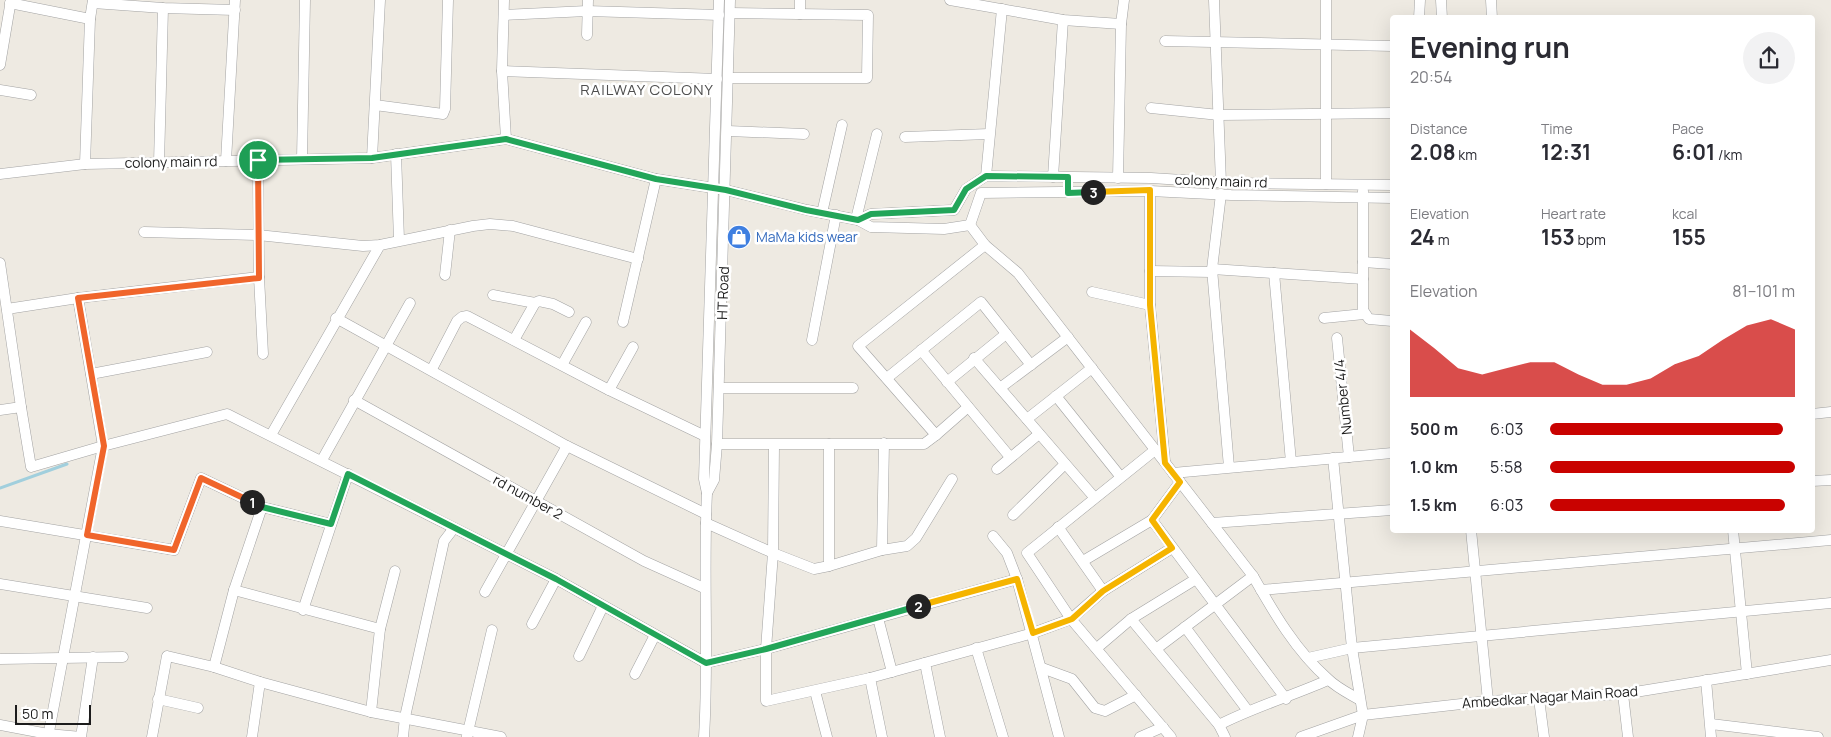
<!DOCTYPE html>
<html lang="en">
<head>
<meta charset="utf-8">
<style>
	:root { --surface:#fff; --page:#f2f2f3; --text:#2b2b33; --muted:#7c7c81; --accent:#c90200 }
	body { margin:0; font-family:Manrope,sans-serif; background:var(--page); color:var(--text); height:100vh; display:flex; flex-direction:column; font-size:19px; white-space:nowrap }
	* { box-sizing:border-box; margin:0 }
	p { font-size:16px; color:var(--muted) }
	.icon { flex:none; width:28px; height:28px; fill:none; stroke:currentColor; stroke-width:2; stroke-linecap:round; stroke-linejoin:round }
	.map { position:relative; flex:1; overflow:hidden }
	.side { position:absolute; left:1390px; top:15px; width:425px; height:518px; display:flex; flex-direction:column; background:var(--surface); border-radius:5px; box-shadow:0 5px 20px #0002 }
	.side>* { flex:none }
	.scale { position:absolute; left:15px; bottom:12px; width:76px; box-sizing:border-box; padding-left:5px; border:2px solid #1c1c1c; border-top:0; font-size:14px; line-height:18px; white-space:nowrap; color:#1c1c1c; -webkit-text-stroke:4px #fff; paint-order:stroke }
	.pin { position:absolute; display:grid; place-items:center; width:42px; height:42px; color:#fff; margin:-21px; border:2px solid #fff; border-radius:50%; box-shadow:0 1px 5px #0007 }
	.km { position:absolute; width:25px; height:25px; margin:-12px; border-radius:50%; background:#222; color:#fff; font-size:14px; line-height:25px; text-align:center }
	.round { display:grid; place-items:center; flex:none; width:52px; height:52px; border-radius:26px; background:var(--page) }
	.summary { display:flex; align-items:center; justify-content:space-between; height:85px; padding:0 20px }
	h1 { font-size:28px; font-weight:700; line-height:38px }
	.stats { display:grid; grid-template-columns:repeat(3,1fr); gap:8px; height:85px; padding:5px 20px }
	.stats div { display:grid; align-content:center }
	.stats b { font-size:21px; font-weight:700 }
	.stats small { font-size:14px; font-weight:400 }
	.stats p { font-size:14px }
	.chart { height:140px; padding:10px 20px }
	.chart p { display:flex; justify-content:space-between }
	.chart svg { width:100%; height:90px; margin-top:5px; fill:var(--accent); opacity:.7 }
	ul { padding:0 20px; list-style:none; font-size:16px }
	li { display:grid; grid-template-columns:80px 60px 1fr; align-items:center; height:38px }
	li i { height:12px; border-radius:6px; background:var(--accent) }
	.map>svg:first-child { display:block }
</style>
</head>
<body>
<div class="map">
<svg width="1831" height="737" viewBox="0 0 1831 737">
	<rect width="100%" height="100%" fill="#eeeae2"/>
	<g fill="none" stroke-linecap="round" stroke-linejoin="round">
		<!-- stream -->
		<path stroke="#a1cfdd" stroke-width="3" d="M0,488L67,464"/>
		<!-- minor casing -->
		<g stroke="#a3a3a3" stroke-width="11">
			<g id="minor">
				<path d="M504,0L502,71L506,139"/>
				<path d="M950,0L1063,20L1121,24"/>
				<path d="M1214,0L1221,183"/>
				<path d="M1441,0L1442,18"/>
				<path d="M1491,0L1492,18"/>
				<path d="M10,3L90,19"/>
				<path d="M93,3L163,8L235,10"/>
				<path d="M800,14V0"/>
				<path d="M504,15L587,11L719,15"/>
				<path d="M1419,18L1420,0"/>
				<path d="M587,35L588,0"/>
				<path d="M1165,41L1392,46"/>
				<path d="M0,65L11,0"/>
				<path d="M502,71L717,79"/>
				<path d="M729,78H867L868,15L730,13"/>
				<path d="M0,90L31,95"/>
				<path d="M375,105L443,114L445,109L448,0"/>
				<path d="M1151,108L1219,115L1392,113"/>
				<path d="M728,131L804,134"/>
				<path d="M905,137L989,134"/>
				<path d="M396,154L399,240"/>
				<path d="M372,158L380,0"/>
				<path d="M302,159L305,0"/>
				<path d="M258,160L259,277"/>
				<path d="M226,161L235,0"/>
				<path d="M159,163L163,8"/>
				<path d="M85,164L90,19L93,0"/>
				<path d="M0,174L85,164L372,158L506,139L656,179L726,190L807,210L858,220L871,214L954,210L966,189L986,176L1151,178L1231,183L1392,185"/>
				<path d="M986,176L1002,9"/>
				<path d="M1053,177L1063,20"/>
				<path d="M1118,178L1121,24L1124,0"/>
				<path d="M1326,184V0"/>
				<path d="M1150,191V305L1165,462"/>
				<path d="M1363,191V310L1369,319L1392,321"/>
				<path d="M1221,194L1212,269L1229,467"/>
				<path d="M822,213L842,125"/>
				<path d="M856,219L877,134"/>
				<path d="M858,220L871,227L944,229L970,225"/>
				<path d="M970,225L985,245L1018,273L1253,576C1274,613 1296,651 1328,679C1337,688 1350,694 1360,700"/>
				<path d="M970,225L981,193L1150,191L1231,195L1392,198"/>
				<path d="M144,232L258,235L363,246L380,245L473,226L490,224L513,226L638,259"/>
				<path d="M1363,262L1392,264"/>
				<path d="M0,263L21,407"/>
				<path d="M1212,269L1363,279"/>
				<path d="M1150,271L1212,272"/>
				<path d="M1274,273L1291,462"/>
				<path d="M445,275L450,230"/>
				<path d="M1092,292L1150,305"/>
				<path d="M493,295L535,303"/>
				<path d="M7,309L78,298L259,277L263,354"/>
				<path d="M336,318L567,446L706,514"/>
				<path d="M1324,318L1364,314"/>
				<path d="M623,322L656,179"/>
				<path d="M1337,338L1349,457"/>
				<path d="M514,340L535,303L539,301L553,304L569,312"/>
				<path d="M812,340L836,215"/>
				<path d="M921,350L1010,457"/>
				<path d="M974,358L1094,497"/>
				<path d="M562,365L586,322"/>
				<path d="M432,369L457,321L462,317L467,316L609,390L705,436"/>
				<path d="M91,374L207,352"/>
				<path d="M887,378L981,302L1031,365"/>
				<path d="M947,382L1006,334"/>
				<path d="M719,388H853"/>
				<path d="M1000,388L1068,337"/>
				<path d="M609,390L633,347"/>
				<path d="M1056,396L1120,476"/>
				<path d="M354,400L644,561L704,588"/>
				<path d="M968,407L936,435L858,346L985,245"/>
				<path d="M0,410L21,407L31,467L103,446L78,298"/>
				<path d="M1812,414L1831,412"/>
				<path d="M1027,419L1092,368"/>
				<path d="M271,435L380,245"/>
				<path d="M717,444H924L936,435"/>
				<path d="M774,445L773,553L766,649V701L870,678L1033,633L1071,619L1103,591L1172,548"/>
				<path d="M1155,450L1027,553L1071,619L1171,737"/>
				<path d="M1333,458L1352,648L1363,715L1358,737"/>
				<path d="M322,460L410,303"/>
				<path d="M997,469L1039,434"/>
				<path d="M1173,473L1392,453"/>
				<path d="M1812,481L1831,480"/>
				<path d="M707,493L714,480L717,444L730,0"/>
				<path d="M1013,515L1065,464"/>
				<path d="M1152,520L1286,699"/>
				<path d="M0,521L174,550L201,478L262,507L331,524"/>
				<path d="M706,523L773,553L814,569L829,566L882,550L907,546L916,538L952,479"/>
				<path d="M1212,523L1392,510"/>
				<path d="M1058,527L1103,591"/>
				<path d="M1471,530L1488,701"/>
				<path d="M1733,530L1747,674"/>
				<path d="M993,536L1007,553L1017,579L1059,737"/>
				<path d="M882,550L884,443"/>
				<path d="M1083,561L1152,520L1180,482"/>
				<path d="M829,566V444"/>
				<path d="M0,584L147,608"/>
				<path d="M234,590L380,629"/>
				<path d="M1261,590L1831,540"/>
				<path d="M485,592L567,446"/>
				<path d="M303,610L348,474"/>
				<path d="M878,618L892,672"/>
				<path d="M1131,619L1219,725L1225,737"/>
				<path d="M532,624L556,579"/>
				<path d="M1185,627L1248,711"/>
				<path d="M976,648L1003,737"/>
				<path d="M1097,648L1131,619L1196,579"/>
				<path d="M1156,649L1253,576"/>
				<path d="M579,656L603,606"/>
				<path d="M1308,658L1352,648L1831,603"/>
				<path d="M0,659L123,657"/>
				<path d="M706,663L766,649L1017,579"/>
				<path d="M925,663L940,737"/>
				<path d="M214,667L234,590L262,507"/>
				<path d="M1042,668L1072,679L1095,708L1105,711L1136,695"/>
				<path d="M635,674L655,635"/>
				<path d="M870,678L882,737"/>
				<path d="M1706,680L1711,737"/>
				<path d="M815,691L827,737"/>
				<path d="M1623,694L1628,737"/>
				<path d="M158,699L198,708"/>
				<path d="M1539,699L1544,737"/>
				<path d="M371,712L380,629L395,571"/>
				<path d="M1711,724L1818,737"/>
				<path d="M0,725L48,734L81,737L93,657"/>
				<path d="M1219,725C1254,707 1292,696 1328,680"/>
				<path d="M467,736L492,630"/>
				<path d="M48,737L103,446L227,414L556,579L706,663"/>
				<path d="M152,737L167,656L214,667L260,682L371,712L501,737"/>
				<path d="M252,737L260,682"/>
				<path d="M403,737L405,717L444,541L454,528"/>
				<path d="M704,737C709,656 703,575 707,493L704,479L719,0"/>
				<path d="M1140,737L1163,727"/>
				<path d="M1301,737L1363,715L1488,701L1623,694L1831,660"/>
			</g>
		</g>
		<!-- minor -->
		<use href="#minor" stroke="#fff" stroke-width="10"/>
	</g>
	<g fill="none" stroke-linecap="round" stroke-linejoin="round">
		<!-- split-1 casing -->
		<g stroke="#fff" stroke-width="10">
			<path id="split-1" d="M252,502L201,478L174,550L87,535L104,446L78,298L259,278L258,160"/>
		</g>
		<!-- split-2 casing -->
		<g stroke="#fff" stroke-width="10">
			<path id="split-2" d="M252,502L262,507L331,524L348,474L556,579L706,663L766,649L918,606"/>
		</g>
		<!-- split-3 casing -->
		<g stroke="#fff" stroke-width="10">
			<path id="split-3" d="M918,606L1017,579L1033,633L1072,619L1103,591L1172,548L1152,520L1180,482L1165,463L1150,305V190L1093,192"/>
		</g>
		<!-- split-4 casing -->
		<g stroke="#fff" stroke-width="10">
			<path id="split-4" d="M258,160L372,158L506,139L656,179L726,190L806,210L858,220L871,214L954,210L966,189L986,176L1068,177V193L1093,192"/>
		</g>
		<!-- split-1 -->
		<use href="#split-1" stroke="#f0652b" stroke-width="6"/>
		<!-- split-2 -->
		<use href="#split-2" stroke="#22a559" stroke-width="6"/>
		<!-- split-3 -->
		<use href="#split-3" stroke="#f5b400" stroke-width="6"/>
		<!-- split-4 -->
		<use href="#split-4" stroke="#22a559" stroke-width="6"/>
	</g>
	<!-- icons -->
	<defs>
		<g id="shop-disc" transform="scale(1.25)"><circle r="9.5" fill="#3f7fe0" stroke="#fff"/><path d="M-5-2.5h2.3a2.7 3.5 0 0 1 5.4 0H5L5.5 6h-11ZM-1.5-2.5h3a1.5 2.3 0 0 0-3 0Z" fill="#fff"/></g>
	</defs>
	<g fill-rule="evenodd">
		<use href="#shop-disc" x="739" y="237"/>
	</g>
	<g text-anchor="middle" stroke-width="5" stroke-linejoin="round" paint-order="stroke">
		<!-- street labels -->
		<g font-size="14" fill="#1c1c1c" stroke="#fff">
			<text transform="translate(171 162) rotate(-1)" y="5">colony main rd</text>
			<text transform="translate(1221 181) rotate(2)" y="5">colony main rd</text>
			<text transform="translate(723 293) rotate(-88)" y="5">HT Road</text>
			<text transform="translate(1343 397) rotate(-96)" y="5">Number 4/4</text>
			<text transform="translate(528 497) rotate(29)" y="5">rd number 2</text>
			<text transform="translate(1550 697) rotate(-4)" y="5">Ambedkar Nagar Main Road</text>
		</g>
		<!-- shop labels -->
		<g font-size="14" fill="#366cbe" stroke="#fff" text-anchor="start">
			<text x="756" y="242">MaMa kids wear</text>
		</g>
		<!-- neighbourhood labels -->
		<g font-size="15" letter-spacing="1" fill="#4f4f4f" stroke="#fff">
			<text x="647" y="95">RAILWAY COLONY</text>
		</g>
	</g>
</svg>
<div class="scale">50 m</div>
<div class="pin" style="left:258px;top:160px;background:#1e9e55"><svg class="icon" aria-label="arrive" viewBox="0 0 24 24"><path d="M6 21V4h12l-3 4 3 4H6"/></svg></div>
<b class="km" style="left:252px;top:502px">1</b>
<b class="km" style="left:918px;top:606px">2</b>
<b class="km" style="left:1093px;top:192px">3</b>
<section class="side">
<div class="summary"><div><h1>Evening run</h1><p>20:54</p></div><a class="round"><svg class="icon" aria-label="share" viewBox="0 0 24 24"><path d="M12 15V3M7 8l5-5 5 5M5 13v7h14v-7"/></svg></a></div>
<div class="stats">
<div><p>Distance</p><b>2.08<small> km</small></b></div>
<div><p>Time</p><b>12:31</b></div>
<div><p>Pace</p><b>6:01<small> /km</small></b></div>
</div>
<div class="stats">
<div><p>Elevation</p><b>24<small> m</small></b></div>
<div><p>Heart rate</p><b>153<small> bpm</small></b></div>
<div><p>kcal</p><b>155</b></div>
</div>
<div class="chart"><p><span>Elevation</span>81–101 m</p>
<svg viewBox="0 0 160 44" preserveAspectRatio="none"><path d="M0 44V11L10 20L20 30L30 33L40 30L50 27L60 27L70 33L80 38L90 38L100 35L110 28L120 24L130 16L140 9L150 6L160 11V44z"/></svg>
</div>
<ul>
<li><b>500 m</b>6:03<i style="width:95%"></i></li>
<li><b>1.0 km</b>5:58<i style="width:100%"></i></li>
<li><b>1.5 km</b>6:03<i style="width:96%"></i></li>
</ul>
</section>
</div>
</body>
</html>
